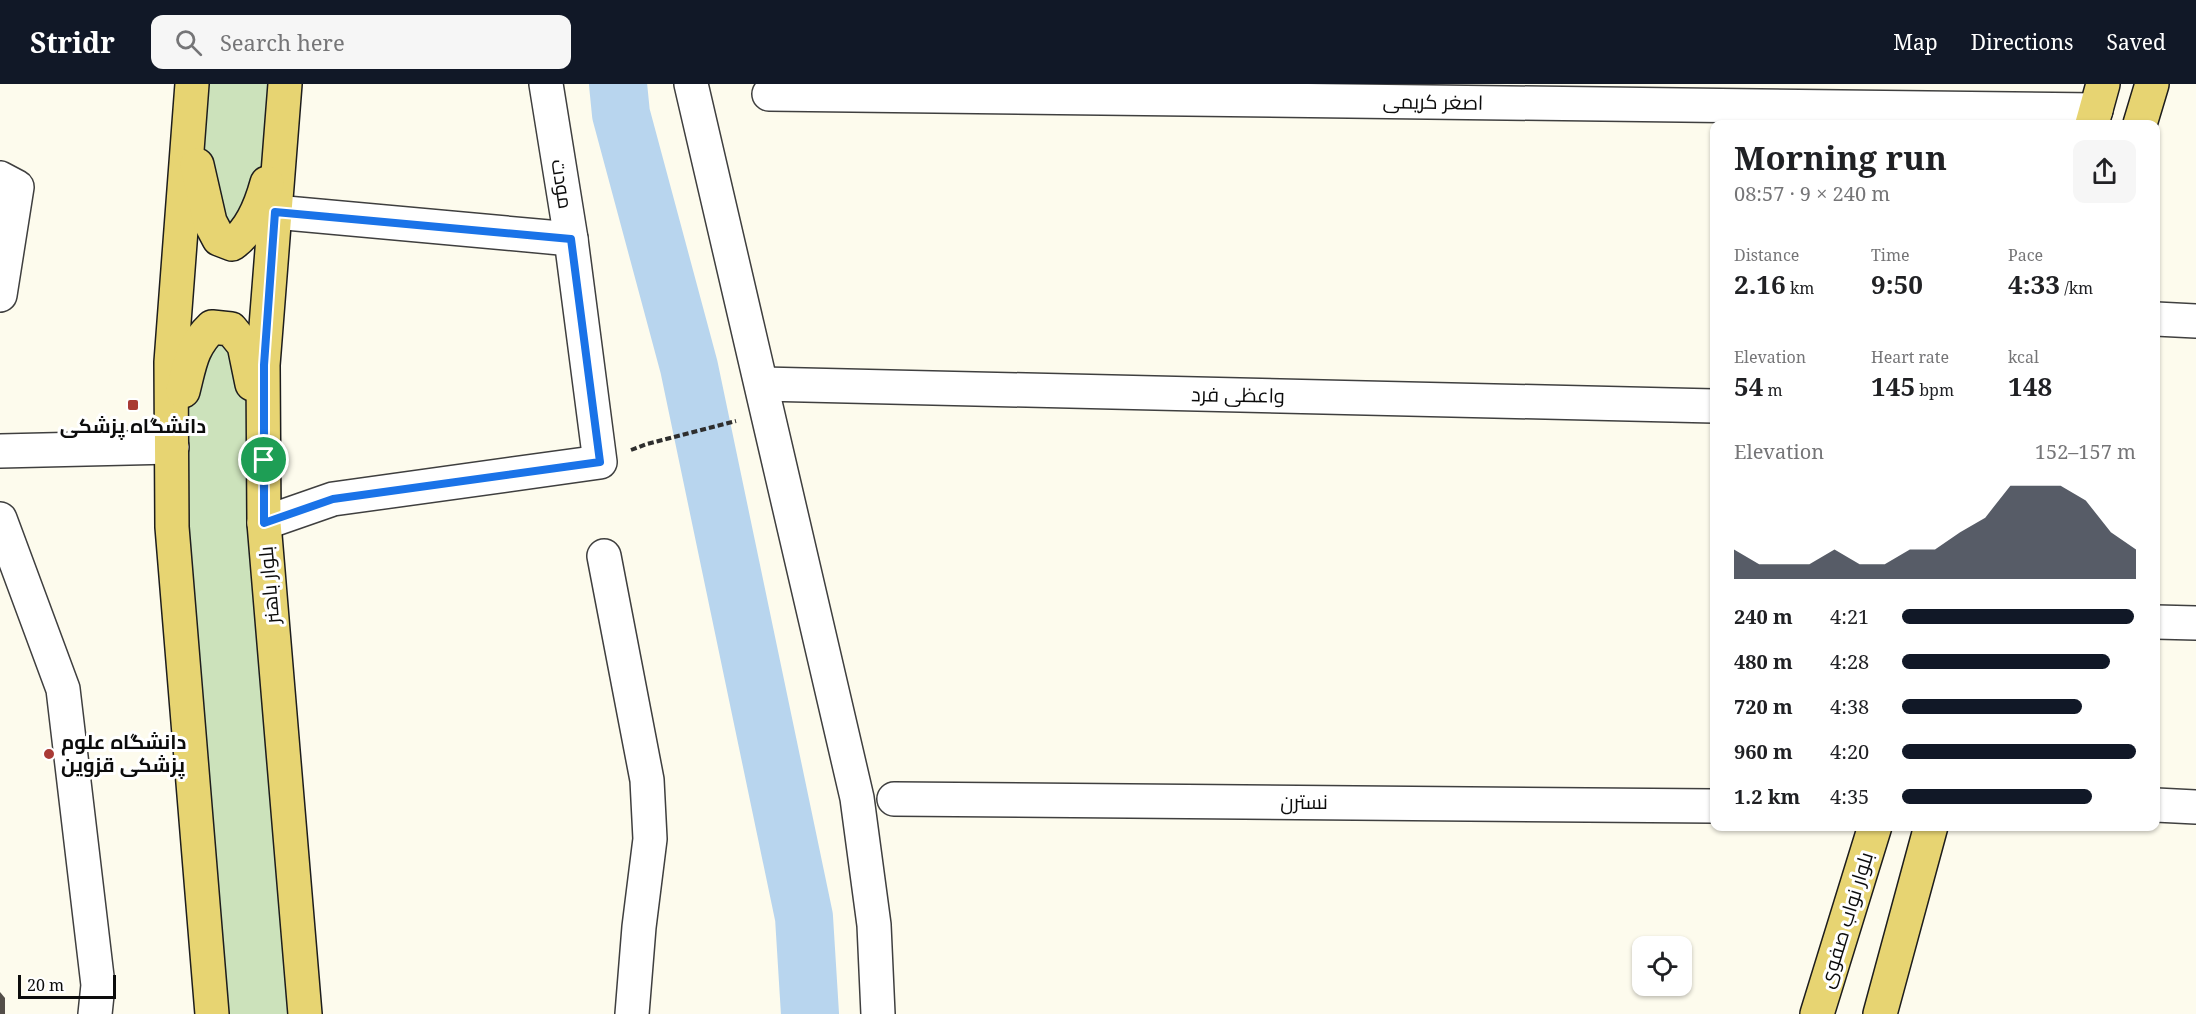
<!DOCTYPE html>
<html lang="en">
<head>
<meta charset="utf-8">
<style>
	:root { --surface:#fff; --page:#f6f6f6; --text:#202124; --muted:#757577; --accent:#111827 }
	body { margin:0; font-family:"Noto Serif",Cairo,serif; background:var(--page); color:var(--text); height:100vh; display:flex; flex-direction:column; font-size:22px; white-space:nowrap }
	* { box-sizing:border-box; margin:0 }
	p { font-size:20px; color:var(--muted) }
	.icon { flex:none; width:33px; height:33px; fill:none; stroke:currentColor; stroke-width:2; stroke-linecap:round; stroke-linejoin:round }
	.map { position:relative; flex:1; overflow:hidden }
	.sheet { position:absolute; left:1710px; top:36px; width:450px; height:711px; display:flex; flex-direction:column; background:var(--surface); border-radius:12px; box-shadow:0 2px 4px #0004 }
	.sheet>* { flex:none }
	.controls { position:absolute; left:1632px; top:852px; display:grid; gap:12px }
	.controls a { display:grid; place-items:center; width:60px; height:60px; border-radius:12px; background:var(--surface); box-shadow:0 2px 4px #0004; font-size:30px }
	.scale { position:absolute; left:18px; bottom:15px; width:98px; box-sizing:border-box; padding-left:6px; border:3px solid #0c0c0c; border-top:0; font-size:16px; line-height:21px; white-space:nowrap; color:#0c0c0c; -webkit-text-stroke:4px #fff; paint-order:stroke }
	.pin { position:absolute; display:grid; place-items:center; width:51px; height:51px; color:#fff; margin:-26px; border:3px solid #fff; border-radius:50%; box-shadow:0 2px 6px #0007 }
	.round { display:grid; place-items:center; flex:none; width:63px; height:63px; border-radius:12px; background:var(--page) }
	.overview { display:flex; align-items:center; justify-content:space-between; height:102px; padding:0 24px }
	h1 { font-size:33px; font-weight:700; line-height:45px }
	.stats { display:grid; grid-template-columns:repeat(3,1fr); gap:9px; height:102px; padding:6px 24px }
	.stats div { display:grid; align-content:center }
	.stats b { font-size:26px; font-weight:700 }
	.stats small { font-size:16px; font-weight:400 }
	.stats p { font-size:16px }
	.chart { height:168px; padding:12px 24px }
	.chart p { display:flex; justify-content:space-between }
	.chart svg { width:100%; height:108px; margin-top:6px; fill:var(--accent); opacity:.7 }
	ul { padding:0 24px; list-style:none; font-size:20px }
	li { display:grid; grid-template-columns:96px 72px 1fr; align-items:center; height:45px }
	li i { height:15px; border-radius:8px; background:var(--accent) }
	header { display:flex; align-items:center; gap:36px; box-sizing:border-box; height:84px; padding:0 30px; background:var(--accent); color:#fff }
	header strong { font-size:28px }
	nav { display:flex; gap:33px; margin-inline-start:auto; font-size:21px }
	.search { width:420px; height:54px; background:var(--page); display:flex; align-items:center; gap:15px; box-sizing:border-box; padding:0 21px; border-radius:12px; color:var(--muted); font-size:22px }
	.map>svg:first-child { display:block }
</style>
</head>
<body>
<header>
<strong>Stridr</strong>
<div class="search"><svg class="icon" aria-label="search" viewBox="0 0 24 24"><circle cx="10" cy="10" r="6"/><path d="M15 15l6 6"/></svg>Search here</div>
<nav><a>Map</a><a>Directions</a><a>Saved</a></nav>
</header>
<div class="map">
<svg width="2196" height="930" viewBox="0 0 2196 930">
	<rect width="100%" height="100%" fill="#fdfbed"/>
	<!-- green -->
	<g fill="#cce2bb">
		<path d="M192,0H285L284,22L242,154L210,138Z"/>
		<path d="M200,254L244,261L305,930H212L172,378Z"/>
	</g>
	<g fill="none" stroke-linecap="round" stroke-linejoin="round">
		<!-- river -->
		<path stroke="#b8d5ee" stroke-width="58" d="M618,0L621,30L689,283L804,833L810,930"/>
	</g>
	<!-- building -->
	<path fill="#534e49" d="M0,908L5,914V930H0Z"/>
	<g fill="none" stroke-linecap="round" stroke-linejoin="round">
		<!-- minor casing -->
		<g stroke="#3f3f3f" stroke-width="36">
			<g id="minor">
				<path d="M691,0L857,714L874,841L878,930"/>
				<path d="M769,10L2096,26"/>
				<path d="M0,94L17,103L0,211"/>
				<path d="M275,128L571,155"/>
				<path d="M2156,235L2196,237"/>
				<path d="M762,300L1714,322"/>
				<path d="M0,367L172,363"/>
				<path d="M0,435L63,605L98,901L95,930"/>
				<path d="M264,439L333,415L600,378L571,155L546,0"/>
				<path d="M604,472L647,696L650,755L639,843L632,930"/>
				<path d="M2156,538L2196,539"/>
				<path d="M894,715L1714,722"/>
				<path d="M2156,721L2196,723"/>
			</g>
		</g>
		<!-- major casing -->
		<g stroke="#1d1d1d" stroke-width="36">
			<g id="major">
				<path d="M192,0L171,278L172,443L212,930"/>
				<path d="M285,0L263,281L264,439L305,930"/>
				<path d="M2092,40L2103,0"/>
				<path d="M2140,40L2152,0"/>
				<path d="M197,81L210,138L219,155L232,160C252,146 261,121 267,99"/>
				<path d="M183,307C190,280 191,263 212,243L231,245L244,261L252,300"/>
				<path d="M1817,930L1875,742"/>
				<path d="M1880,930L1931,742"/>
			</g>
		</g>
		<!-- path -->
		<path stroke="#2e2e2e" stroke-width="4" stroke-dasharray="6 3" stroke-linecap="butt" d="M631,366L647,360L736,337"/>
		<!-- minor -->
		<use href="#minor" stroke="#fff" stroke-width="33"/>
		<!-- major -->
		<use href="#major" stroke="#e7d472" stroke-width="33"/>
	</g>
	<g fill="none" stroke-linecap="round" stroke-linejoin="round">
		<!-- route casing -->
		<g stroke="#fff" stroke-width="12">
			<path id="route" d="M275,128L571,155L600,378L333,415L264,439V281Z"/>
		</g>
		<!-- route -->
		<use href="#route" stroke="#1a73e8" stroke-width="8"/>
	</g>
	<!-- markers -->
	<g fill="#a93a36" stroke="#fff" stroke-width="2">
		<rect x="127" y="315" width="12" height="12" rx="3"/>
		<circle cx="49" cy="670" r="6"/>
	</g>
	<g text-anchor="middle" stroke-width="6" stroke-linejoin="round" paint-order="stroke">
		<!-- street labels -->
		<g font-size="20" fill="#0c0c0c" stroke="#fff">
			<text transform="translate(1433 18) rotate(1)" y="7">اصغر کریمی</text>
			<text transform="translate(562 100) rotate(81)" y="7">مودت</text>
			<text transform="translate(1238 311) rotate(1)" y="7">واعظی فرد</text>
			<text transform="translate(269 501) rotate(-95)" y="7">بلوار باهنر</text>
			<text x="1304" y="725">نسترن</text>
			<text transform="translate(1846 836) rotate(-73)" y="7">بلوار نواب صفوی</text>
		</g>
		<!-- poi labels -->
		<g font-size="20" font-weight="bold" fill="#0c0c0c" stroke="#fff">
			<text x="133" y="349">دانشگاه پزشکی</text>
			<text x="61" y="665" text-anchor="start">دانشگاه علوم<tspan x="61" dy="23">پزشکی قزوین</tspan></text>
		</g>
	</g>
</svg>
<div class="controls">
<a><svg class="icon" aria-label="locate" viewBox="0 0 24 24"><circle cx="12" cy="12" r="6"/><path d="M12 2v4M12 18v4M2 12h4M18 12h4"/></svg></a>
</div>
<div class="scale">20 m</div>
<div class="pin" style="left:264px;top:376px;background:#1e9e55"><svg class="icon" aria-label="arrive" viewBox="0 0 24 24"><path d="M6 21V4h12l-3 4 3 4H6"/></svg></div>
<section class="sheet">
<div class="overview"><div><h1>Morning run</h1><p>08:57 · 9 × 240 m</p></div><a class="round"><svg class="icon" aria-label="share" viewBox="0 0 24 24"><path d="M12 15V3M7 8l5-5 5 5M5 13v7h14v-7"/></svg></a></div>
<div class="stats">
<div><p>Distance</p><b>2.16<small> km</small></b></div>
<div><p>Time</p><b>9:50</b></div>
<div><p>Pace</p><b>4:33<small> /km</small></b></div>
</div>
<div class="stats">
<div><p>Elevation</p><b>54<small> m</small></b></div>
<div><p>Heart rate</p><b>145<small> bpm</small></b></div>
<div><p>kcal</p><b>148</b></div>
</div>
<div class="chart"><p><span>Elevation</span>152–157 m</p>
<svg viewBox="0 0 160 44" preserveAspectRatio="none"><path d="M0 44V32L10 38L20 38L30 38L40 32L50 38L60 38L70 32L80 32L90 25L100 19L110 6L120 6L130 6L140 12L150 25L160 32V44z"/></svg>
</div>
<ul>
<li><b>240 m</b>4:21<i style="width:99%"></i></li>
<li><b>480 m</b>4:28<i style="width:89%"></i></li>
<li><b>720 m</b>4:38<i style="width:77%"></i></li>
<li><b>960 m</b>4:20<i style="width:100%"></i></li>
<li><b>1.2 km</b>4:35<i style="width:81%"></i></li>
</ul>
</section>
</div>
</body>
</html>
